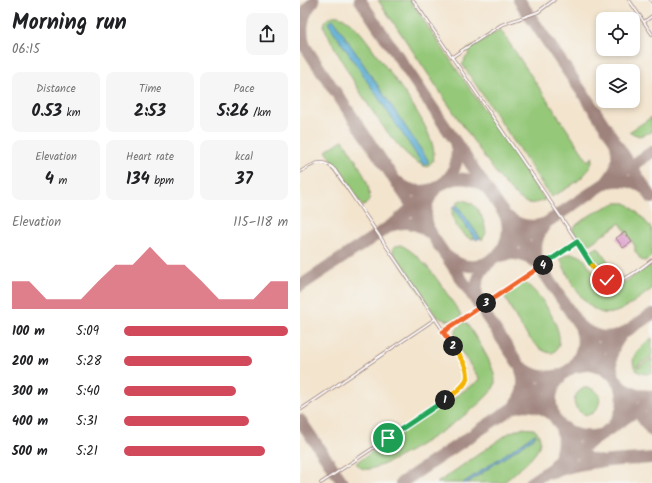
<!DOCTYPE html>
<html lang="en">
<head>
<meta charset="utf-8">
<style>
	:root { --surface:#fff; --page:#f6f6f6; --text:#202124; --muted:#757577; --accent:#d1495b }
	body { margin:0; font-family:Kalam,sans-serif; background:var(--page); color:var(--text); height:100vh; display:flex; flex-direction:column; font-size:15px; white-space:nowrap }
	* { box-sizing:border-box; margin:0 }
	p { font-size:13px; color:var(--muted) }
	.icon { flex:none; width:22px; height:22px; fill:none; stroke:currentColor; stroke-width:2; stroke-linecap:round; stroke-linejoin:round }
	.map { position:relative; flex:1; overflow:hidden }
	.sheet { display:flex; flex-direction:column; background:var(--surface); width:300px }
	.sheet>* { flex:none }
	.tools { position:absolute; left:296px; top:12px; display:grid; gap:8px }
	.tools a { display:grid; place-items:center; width:44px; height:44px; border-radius:8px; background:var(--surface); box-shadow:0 2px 6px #0003; font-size:20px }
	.pin { position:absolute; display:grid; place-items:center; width:34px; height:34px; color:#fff; margin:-17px; border:2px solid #fff; border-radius:50%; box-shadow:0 1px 4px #0007 }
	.km { position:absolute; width:20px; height:20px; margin:-10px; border-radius:50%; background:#222; color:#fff; font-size:11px; line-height:20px; text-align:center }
	.round { display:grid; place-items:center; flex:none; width:42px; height:42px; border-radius:8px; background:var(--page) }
	.headline { display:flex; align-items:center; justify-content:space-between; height:68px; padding:0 12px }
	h1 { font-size:22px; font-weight:600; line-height:30px }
	.stats { display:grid; grid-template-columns:repeat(3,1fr); gap:6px; height:68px; padding:4px 12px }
	.stats div { display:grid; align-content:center; border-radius:8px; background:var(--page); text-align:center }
	.stats b { font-size:17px; font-weight:600 }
	.stats small { font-size:11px; font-weight:400 }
	.stats p { font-size:11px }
	.chart { height:112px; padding:8px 12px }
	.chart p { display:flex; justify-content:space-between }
	.chart svg { width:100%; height:72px; margin-top:4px; fill:var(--accent); opacity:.7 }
	ul { padding:0 12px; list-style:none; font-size:13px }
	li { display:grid; grid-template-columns:64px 48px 1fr; align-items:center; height:30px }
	li i { height:10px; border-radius:5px; background:var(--accent) }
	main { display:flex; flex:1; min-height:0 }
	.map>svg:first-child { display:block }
</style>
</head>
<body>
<main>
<section class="sheet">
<div class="headline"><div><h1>Morning run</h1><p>06:15</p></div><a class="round"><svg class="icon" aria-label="share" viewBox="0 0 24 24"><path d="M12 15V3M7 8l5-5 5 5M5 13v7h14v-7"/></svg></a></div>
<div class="stats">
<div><p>Distance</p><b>0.53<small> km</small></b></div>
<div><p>Time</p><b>2:53</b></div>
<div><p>Pace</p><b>5:26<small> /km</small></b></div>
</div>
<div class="stats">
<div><p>Elevation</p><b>4<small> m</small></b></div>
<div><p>Heart rate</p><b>134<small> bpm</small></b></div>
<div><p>kcal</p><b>37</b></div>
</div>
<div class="chart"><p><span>Elevation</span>115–118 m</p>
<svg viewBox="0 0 160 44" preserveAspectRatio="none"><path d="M0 44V27L10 27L20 38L30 38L40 38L50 27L60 17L70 17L80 6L90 17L100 17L110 27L120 38L130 38L140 38L150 27L160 27V44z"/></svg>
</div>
<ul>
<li><b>100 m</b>5:09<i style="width:100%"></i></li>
<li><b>200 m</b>5:28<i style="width:78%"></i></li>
<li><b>300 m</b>5:40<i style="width:68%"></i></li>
<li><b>400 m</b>5:31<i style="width:76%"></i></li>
<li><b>500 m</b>5:21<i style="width:86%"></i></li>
</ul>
</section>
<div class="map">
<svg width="352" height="483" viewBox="0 0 352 483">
	<rect width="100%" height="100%" fill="#f6f6f2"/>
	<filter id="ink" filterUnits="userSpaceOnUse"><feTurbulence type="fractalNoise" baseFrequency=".025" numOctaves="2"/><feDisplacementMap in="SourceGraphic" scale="8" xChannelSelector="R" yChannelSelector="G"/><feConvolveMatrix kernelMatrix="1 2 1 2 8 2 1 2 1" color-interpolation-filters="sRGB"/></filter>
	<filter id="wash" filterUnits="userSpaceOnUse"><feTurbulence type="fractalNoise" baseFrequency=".012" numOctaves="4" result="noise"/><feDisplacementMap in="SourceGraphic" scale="16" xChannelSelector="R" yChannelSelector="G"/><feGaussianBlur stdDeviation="0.9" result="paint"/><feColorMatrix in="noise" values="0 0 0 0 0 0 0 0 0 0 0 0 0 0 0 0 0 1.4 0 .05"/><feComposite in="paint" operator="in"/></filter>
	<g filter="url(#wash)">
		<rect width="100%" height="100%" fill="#f3e4cd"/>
		<!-- green -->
		<g fill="#95c879" stroke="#707452">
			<path d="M78,0H110L245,200C237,203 229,206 222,200C204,188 185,157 172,139C140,93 110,46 78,0Z"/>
			<path d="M33,16C38,15 42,17 47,20C61,30 72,48 82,62C99,85 121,113 131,140C133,146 135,154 133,161L127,167C93,158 40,59 24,27C24,21 27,18 33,16Z"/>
			<path d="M200,29L288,161L293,157C291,177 266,189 251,197L162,64L165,61L164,59L169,55L167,50Z"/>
			<path d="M352,117V132L339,136L329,132Z"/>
			<path d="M42,140L44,141C53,157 73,183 69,201L63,207L26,151Z"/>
			<path d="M161,200C178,201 184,219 186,233L182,240L180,238L157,205V202Z"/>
			<path d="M316,203H326L329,205L341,216L352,229V256L345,261L341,260L335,251V246L320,223L287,246L282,245L272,229C286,216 298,210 316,203Z"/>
			<path d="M153,207L174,238L172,239C160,236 149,219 153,207Z"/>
			<path d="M101,245C127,258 145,292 162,316C152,322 146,322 136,316L93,252V248L96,246Z"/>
			<path d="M298,247L319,277C304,279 295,266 290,254L291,251Z"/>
			<path d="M268,254C274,254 278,254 283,258C295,273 302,292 325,282L352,264V289C341,296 325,311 312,313C288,319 267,276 260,258Z"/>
			<path d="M224,281C230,287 237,293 242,300C250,311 270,344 252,353C232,353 212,311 204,295Z"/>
			<path d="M165,321C174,335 197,367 195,384C191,404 91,467 69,469C63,470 59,467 56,463L180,380L155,342C154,332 157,327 165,321Z"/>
			<path d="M352,338V356L337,366L339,367L352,358V373L345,374L338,372C325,358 341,346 352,338Z"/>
			<path d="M284,388C313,386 296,427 279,411C270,403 275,392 284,388Z"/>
			<path d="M221,428L234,429C251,444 228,462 216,472C212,475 206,482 201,483C193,483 175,483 167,483L236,436L235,435L163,483H137L209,433Z"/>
		</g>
		<!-- water -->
		<g fill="#54aad1" stroke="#4f647e">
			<path d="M33,19L128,160V163L125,165L122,163L28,23Z"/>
			<path d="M157,205L180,238L176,240L153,207Z"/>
			<path d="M235,434L236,436L167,483H163Z"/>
		</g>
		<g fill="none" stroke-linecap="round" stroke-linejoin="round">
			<!-- taxiway -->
			<g stroke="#9e827c" stroke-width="12">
				<path d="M60,0L337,411L352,431"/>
				<path d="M219,0L295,111L352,198"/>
				<path d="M0,39L277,451L290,459L303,462"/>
				<path d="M5,47C0,30 1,14 14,1"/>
				<path d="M308,180C317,170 319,158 316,145"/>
				<path d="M98,182C108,191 121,193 133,189"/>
				<path d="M309,182C323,179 334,181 345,189"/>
				<path d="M144,183C158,176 173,178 185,187"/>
				<path d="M208,217C218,225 230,228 243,224"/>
				<path d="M93,225C105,221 118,223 128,232"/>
				<path d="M128,226C124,214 126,202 134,191"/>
				<path d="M199,254C207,243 210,231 206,218"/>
				<path d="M201,256C213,252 226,255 236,263"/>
				<path d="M148,257C159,266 173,269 186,263L352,152"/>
				<path d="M238,262C234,249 236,237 244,226"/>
				<path d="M0,286L96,222L125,196L146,181L153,172L156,163L157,150L155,142"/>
				<path d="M179,302C173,287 178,272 190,262"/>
				<path d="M283,328C294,336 306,339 318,335"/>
				<path d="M274,365C282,354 285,342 281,330"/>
				<path d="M276,367C289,363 301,365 311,374"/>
				<path d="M223,368C234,377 246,378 259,375"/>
				<path d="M313,373C309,360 312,347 321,336"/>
				<path d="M323,388L337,395L352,396"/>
				<path d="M215,405C223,395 225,382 221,370"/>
				<path d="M216,407C229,403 240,406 251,414"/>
				<path d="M352,412V425"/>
				<path d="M253,413C249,401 251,388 260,378"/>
				<path d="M0,420L43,483"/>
				<path d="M313,425C322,414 325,401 321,388"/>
				<path d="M263,427C273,436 285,438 298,435"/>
				<path d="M254,465C263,454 265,442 261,428"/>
				<path d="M252,473C283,460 319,461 352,458"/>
				<path d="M101,483L352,314"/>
				<path d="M230,483L352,400"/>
			</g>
		</g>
		<g id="blocks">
			<!-- building -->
			<path fill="#d994c7" d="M325,232L332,242L323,248L316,238Z"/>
		</g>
	</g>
	<g filter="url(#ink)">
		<use href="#blocks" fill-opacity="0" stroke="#9e827c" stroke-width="1"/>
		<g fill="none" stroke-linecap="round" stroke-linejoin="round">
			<!-- lane casing -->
			<g stroke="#9e827c" stroke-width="3.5">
				<g id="lane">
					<path d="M113,0L301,276C318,290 338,270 352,260"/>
					<path d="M329,0L352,34"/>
					<path d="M351,0L352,2"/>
					<path d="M344,22L352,16"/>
					<path d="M152,57L201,25L238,12L254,0"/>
					<path d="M0,172C12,164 23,157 35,170L165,363C169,374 168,382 160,390L21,483"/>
					<path d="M143,332L277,243"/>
					<path d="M0,410L135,319"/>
				</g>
			</g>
			<!-- lane -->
			<use href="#lane" stroke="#fff" stroke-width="2"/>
		</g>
	</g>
	<g fill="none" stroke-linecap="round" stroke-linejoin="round" filter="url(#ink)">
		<!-- split-1 casing -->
		<g stroke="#fff" stroke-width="8">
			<path id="split-1" d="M88,438L145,400"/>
		</g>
		<!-- split-2 casing -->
		<g stroke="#fff" stroke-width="8">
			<path id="split-2" d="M145,400C175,380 172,374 153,346"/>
		</g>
		<!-- split-3 casing -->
		<g stroke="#fff" stroke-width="8">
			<path id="split-3" d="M153,346L143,332L186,303"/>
		</g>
		<!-- split-4 casing -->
		<g stroke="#fff" stroke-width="8">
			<path id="split-4" d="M186,303L243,265"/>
		</g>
		<!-- split-5 casing -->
		<g stroke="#fff" stroke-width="8">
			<path id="split-5" d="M243,265L277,242L292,266"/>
		</g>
		<!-- split-6 casing -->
		<g stroke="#fff" stroke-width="8">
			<path id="split-6" d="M292,266L301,276L307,280"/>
		</g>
		<!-- split-1 -->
		<use href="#split-1" stroke="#22a559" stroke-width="5"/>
		<!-- split-2 -->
		<use href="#split-2" stroke="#f5b400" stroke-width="5"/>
		<!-- split-3 -->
		<use href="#split-3" stroke="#f0652b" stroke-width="5"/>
		<!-- split-4 -->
		<use href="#split-4" stroke="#f0652b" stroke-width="5"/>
		<!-- split-5 -->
		<use href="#split-5" stroke="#22a559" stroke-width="5"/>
		<!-- split-6 -->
		<use href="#split-6" stroke="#f5b400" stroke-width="5"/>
	</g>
</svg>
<div class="tools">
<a><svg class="icon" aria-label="locate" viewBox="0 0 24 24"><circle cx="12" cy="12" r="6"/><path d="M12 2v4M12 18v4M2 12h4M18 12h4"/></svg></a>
<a><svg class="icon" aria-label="layers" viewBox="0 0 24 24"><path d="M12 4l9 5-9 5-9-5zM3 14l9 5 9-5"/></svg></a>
</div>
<div class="pin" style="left:88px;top:438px;background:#1e9e55"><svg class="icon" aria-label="arrive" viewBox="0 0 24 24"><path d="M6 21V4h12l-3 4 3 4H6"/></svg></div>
<div class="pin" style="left:307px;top:280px;background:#d93025"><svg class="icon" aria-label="check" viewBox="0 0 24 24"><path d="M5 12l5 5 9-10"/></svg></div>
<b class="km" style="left:145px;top:400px">1</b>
<b class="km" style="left:153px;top:346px">2</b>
<b class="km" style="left:186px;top:303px">3</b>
<b class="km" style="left:243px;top:265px">4</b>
</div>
</main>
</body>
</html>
